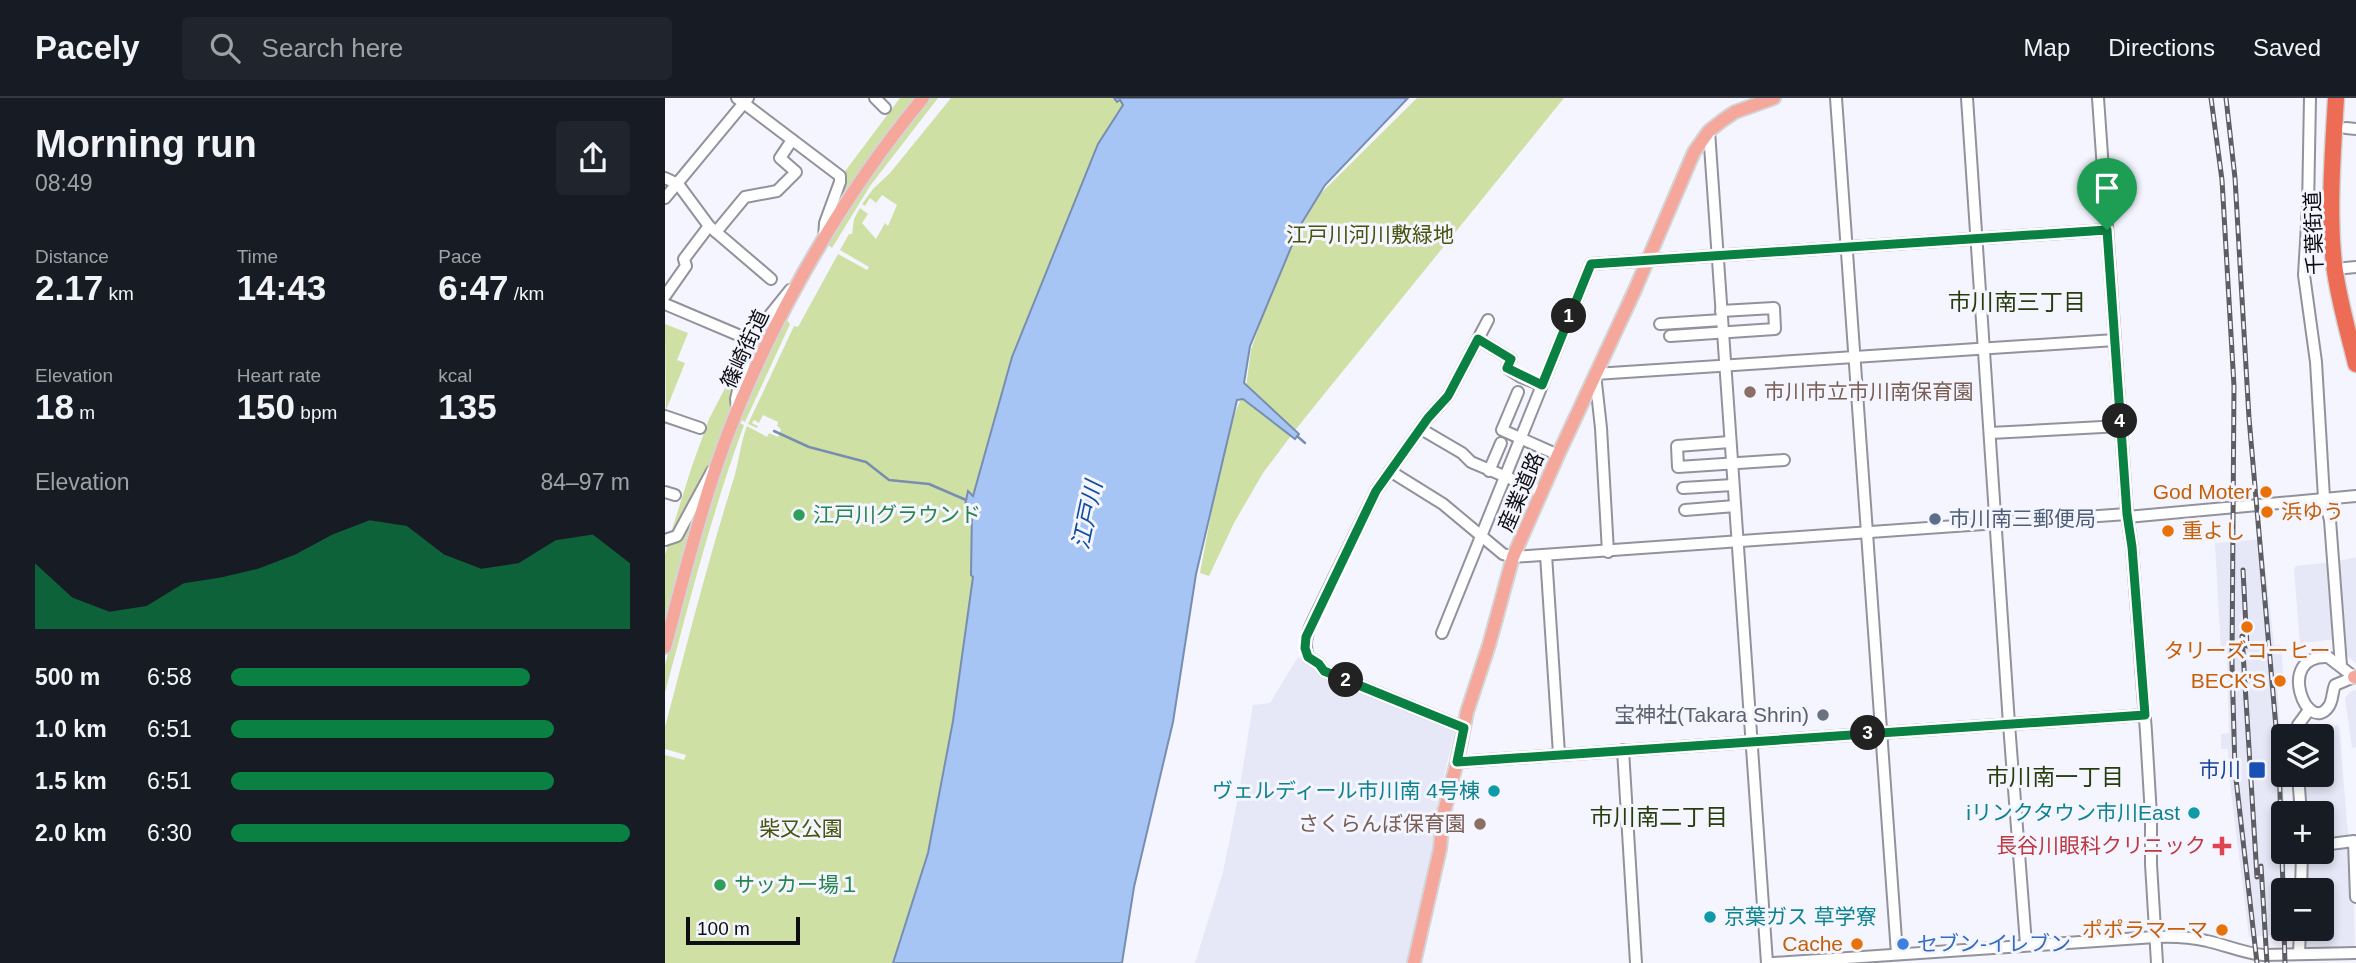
<!DOCTYPE html>
<html lang="en">
<head>
<meta charset="utf-8">
<style>
	:root { --surface:#171b24; --page:#20242c; --text:#f1f3f6; --muted:#9ea1a6; --line:#363941; --accent:#0b8043 }
	body { margin:0; font-family:Helvetica,"Noto Sans JP",sans-serif; background:var(--page); color:var(--text); height:100vh; display:flex; flex-direction:column; font-size:26px; white-space:nowrap }
	* { box-sizing:border-box; margin:0 }
	p { font-size:23px; color:var(--muted) }
	.icon { flex:none; width:38px; height:38px; fill:none; stroke:currentColor; stroke-width:2; stroke-linecap:round; stroke-linejoin:round }
	.map { position:relative; flex:1; overflow:hidden }
	.drawer { display:flex; flex-direction:column; background:var(--surface); width:665px }
	.drawer>* { flex:none }
	.buttons { position:absolute; left:1606px; top:626px; display:grid; gap:14px }
	.buttons a { display:grid; place-items:center; width:63px; height:63px; border-radius:7px; background:var(--surface); box-shadow:0 4px 10px #0003; font-size:35px }
	.scale { position:absolute; left:21px; bottom:18px; width:114px; box-sizing:border-box; padding-left:7px; border:4px solid #0e0e12; border-top:0; font-size:19px; line-height:24px; white-space:nowrap; color:#0e0e12; -webkit-text-stroke:5px #f4f5ff; paint-order:stroke }
	.pin { position:absolute; display:grid; place-items:center; width:60px; height:60px; color:#fff; margin:-72px -30px; border-radius:50% 50% 50% 0; rotate:-45deg; box-shadow:0 0 7px #0007 }
	.pin .icon { rotate:45deg }
	.km { position:absolute; width:35px; height:35px; margin:-18px; border-radius:50%; background:#222; color:#fff; font-size:19px; line-height:35px; text-align:center }
	.round { display:grid; place-items:center; flex:none; width:74px; height:74px; border-radius:7px; background:var(--page) }
	.overview { display:flex; align-items:center; justify-content:space-between; height:119px; padding:0 35px }
	h1 { font-size:38px; font-weight:600; line-height:52px }
	.metrics { display:grid; grid-template-columns:repeat(3,1fr); gap:10px; height:119px; padding:7px 35px }
	.metrics div { display:grid; align-content:center }
	.metrics b { font-size:35px; font-weight:600 }
	.metrics small { font-size:19px; font-weight:400 }
	.metrics p { font-size:19px }
	.chart { height:196px; padding:14px 35px }
	.chart p { display:flex; justify-content:space-between }
	.chart svg { width:100%; height:126px; margin-top:7px; fill:var(--accent); opacity:.7 }
	ul { padding:0 35px; list-style:none; font-size:23px }
	li { display:grid; grid-template-columns:112px 84px 1fr; align-items:center; height:52px }
	li i { height:18px; border-radius:9px; background:var(--accent) }
	header { display:flex; align-items:center; gap:42px; box-sizing:border-box; height:98px; padding:0 35px; background:var(--surface); border-bottom:2px solid var(--line) }
	header strong { font-size:33px }
	nav { display:flex; gap:38px; margin-inline-start:auto; font-size:24px }
	.search { width:490px; height:63px; background:var(--page); display:flex; align-items:center; gap:18px; box-sizing:border-box; padding:0 24px; border-radius:7px; color:var(--muted); font-size:26px }
	main { display:flex; flex:1; min-height:0 }
	.map>svg:first-child { display:block }
</style>
</head>
<body>
<header>
<strong>Pacely</strong>
<div class="search"><svg class="icon" aria-label="search" viewBox="0 0 24 24"><circle cx="10" cy="10" r="6"/><path d="M15 15l6 6"/></svg>Search here</div>
<nav><a>Map</a><a>Directions</a><a>Saved</a></nav>
</header>
<main>
<section class="drawer">
<div class="overview"><div><h1>Morning run</h1><p>08:49</p></div><a class="round"><svg class="icon" aria-label="share" viewBox="0 0 24 24"><path d="M12 15V3M7 8l5-5 5 5M5 13v7h14v-7"/></svg></a></div>
<div class="metrics">
<div><p>Distance</p><b>2.17<small> km</small></b></div>
<div><p>Time</p><b>14:43</b></div>
<div><p>Pace</p><b>6:47<small> /km</small></b></div>
</div>
<div class="metrics">
<div><p>Elevation</p><b>18<small> m</small></b></div>
<div><p>Heart rate</p><b>150<small> bpm</small></b></div>
<div><p>kcal</p><b>135</b></div>
</div>
<div class="chart"><p><span>Elevation</span>84–97 m</p>
<svg viewBox="0 0 160 44" preserveAspectRatio="none"><path d="M0 44V21L10 33L20 38L30 36L40 28L50 26L60 23L70 18L80 11L90 6L100 8L110 18L120 23L130 21L140 13L150 11L160 21V44z"/></svg>
</div>
<ul>
<li><b>500 m</b>6:58<i style="width:75%"></i></li>
<li><b>1.0 km</b>6:51<i style="width:81%"></i></li>
<li><b>1.5 km</b>6:51<i style="width:81%"></i></li>
<li><b>2.0 km</b>6:30<i style="width:100%"></i></li>
</ul>
</section>
<div class="map">
<svg width="1691" height="865" viewBox="0 0 1691 865">
	<rect width="100%" height="100%" fill="#f4f5ff"/>
	<!-- built -->
	<g fill="#e6e7f7">
		<path d="M1597,441L1609,547H1616L1619,586L1612,587L1618,665L1621,793H1619V831H1621V836L1584,839L1564,677L1563,651H1556V636L1564,635L1562,554L1556,553L1550,445Z"/>
		<path d="M1691,459V565H1690L1680,555L1673,463Z"/>
		<path d="M1667,464L1673,541L1635,545L1629,471L1631,468Z"/>
		<path d="M633,559L653,574L790,631L772,709L770,744L743,865H530L558,774L573,700L588,607L605,605Z"/>
		<path d="M1691,592V649L1687,650L1680,600L1686,593Z"/>
		<path d="M1674,627L1683,737L1657,740V716H1641L1640,677H1657V639H1639L1641,631Z"/>
		<path d="M1685,748L1687,750L1690,848L1638,850L1639,831H1657V793H1640L1641,759L1645,755L1657,754V752L1667,750Z"/>
	</g>
	<!-- green -->
	<g fill="#cfe0a5">
		<path d="M235,0H253L161,128L178,76Z"/>
		<path d="M265,0H273L205,88L167,150L162,146L168,138L166,137L189,100Z"/>
		<path d="M286,0H462L433,46L347,259L308,398L304,393L307,411L306,476L308,478L288,623L263,755L238,840L235,839L228,865H0V657L19,662L21,657L0,651V629C22,546 43,462 69,380C74,363 76,343 82,328L102,339L104,335L113,339L116,331L112,328L113,324L98,317L94,325L89,322L87,325L93,328L92,330L83,326L129,228L133,229L173,156L202,172L204,169L175,152L184,136H187L189,121L195,110L203,116L197,125L211,141L220,125L223,128L232,107L217,97L211,105L205,100L200,108L197,106L208,91L225,75Z"/>
		<path d="M752,0H899L631,331L598,375L569,425L544,478L535,475L561,336L581,289L586,252L600,211L635,131L655,96Z"/>
		<path d="M121,221L125,226L80,324L74,321Z"/>
		<path d="M0,226L23,235L12,262L20,265L1,312Z"/>
		<path d="M81,250L66,318L56,344L10,435L5,438L27,368L44,321Z"/>
		<path d="M73,324L79,327C47,414 24,505 0,595V567L32,444L52,379Z"/>
		<path d="M40,390L0,536V457L3,445Z"/>
	</g>
	<!-- water -->
	<path fill="#a6c5f4" stroke="#788eb0" stroke-width="2" d="M449,0H743L660,87L635,128L585,248L579,285L634,336L630,341L578,301L572,302L531,476L508,624L469,789L457,865H228L263,755L288,623L308,479L306,477L307,411L300,407L303,393L308,398L347,259L433,46L458,7L455,2L452,4Z"/>
	<g fill="none" stroke-linecap="round" stroke-linejoin="round">
		<!-- stream -->
		<g stroke="#788eb0" stroke-width="2.5">
			<path d="M109,333L144,349L201,364L224,382L264,386L301,402"/>
			<path d="M632,338L640,345"/>
		</g>
		<!-- minor casing -->
		<g stroke="#92929c" stroke-width="14">
			<g id="minor">
				<path d="M72,0L175,78V84L160,125L159,141"/>
				<path d="M210,0L220,10"/>
				<path d="M1171,0L1232,856"/>
				<path d="M1302,0L1344,626L1361,846"/>
				<path d="M1433,0L1462,416L1467,449L1481,634L1486,718V766L1492,865"/>
				<path d="M1645,0L1643,110L1639,177L1651,264L1659,400L1665,422L1676,568"/>
				<path d="M1681,30L1691,31"/>
				<path d="M1044,33L1102,865"/>
				<path d="M0,80L13,86L44,128L106,181"/>
				<path d="M0,100L83,0"/>
				<path d="M51,134L80,99L112,93L131,74L115,60L127,42"/>
				<path d="M1680,170L1691,169"/>
				<path d="M0,198L21,168L19,161L44,128"/>
				<path d="M0,206L85,242L71,301L72,310"/>
				<path d="M995,226L1057,222"/>
				<path d="M1005,238L1110,231L1109,210L1056,213"/>
				<path d="M813,241L846,261L842,270L856,279L877,287"/>
				<path d="M85,242L125,192"/>
				<path d="M853,294L837,332L893,357"/>
				<path d="M0,318L35,330"/>
				<path d="M756,331L797,355L806,364L877,394"/>
				<path d="M1325,335L1456,328"/>
				<path d="M1065,344L1012,348L1013,369L1119,362"/>
				<path d="M725,373L778,406L838,456L848,459L1462,416"/>
				<path d="M824,373L836,345"/>
				<path d="M1018,390L1068,387"/>
				<path d="M0,394L10,397"/>
				<path d="M1020,412L1070,408"/>
				<path d="M1462,419L1691,398"/>
				<path d="M0,442L12,438L47,373"/>
				<path d="M943,454L936,330L930,276L1450,242"/>
				<path d="M881,457L894,656"/>
				<path d="M777,535L926,166L1442,132"/>
				<path d="M1663,559L1689,579L1670,587C1667,594 1668,602 1664,608C1643,640 1609,556 1663,559Z"/>
				<path d="M799,630L659,573L654,566L643,559C639,546 641,538 647,525L711,393L763,320L783,298L823,222"/>
				<path d="M1632,639L1633,627L1644,612"/>
				<path d="M958,652L971,865"/>
				<path d="M792,664L1480,617"/>
				<path d="M1633,677L1636,716"/>
				<path d="M1657,747L1689,743L1691,799"/>
				<path d="M1636,793L1637,754"/>
				<path d="M1634,856L1635,831"/>
				<path d="M1108,865L1490,839C1508,838 1525,839 1542,843C1561,847 1578,855 1598,857L1691,855"/>
			</g>
		</g>
		<!-- major casing -->
		<g stroke="#d4d4d4" stroke-width="16">
			<g id="major">
				<path d="M0,549C16,489 31,428 51,369C95,240 171,105 258,0"/>
				<path d="M1689,579H1691"/>
				<path d="M749,865L775,751L778,718L792,664L802,614L824,547L848,459L893,357L969,194L1029,54L1044,33L1058,22L1070,14L1109,0"/>
			</g>
		</g>
		<!-- highway casing -->
		<g stroke="#d4d4d4" stroke-width="19">
			<path id="highway" d="M1671,0C1668,51 1663,116 1669,166C1673,200 1683,233 1691,266"/>
		</g>
		<!-- minor -->
		<use href="#minor" stroke="#fff" stroke-width="10"/>
		<!-- major -->
		<use href="#major" stroke="#f4a79a" stroke-width="12"/>
		<!-- highway -->
		<use href="#highway" stroke="#ed6c56" stroke-width="16"/>
		<!-- rail casing -->
		<g stroke="#5d5d63" stroke-width="5">
			<g id="rail">
				<path d="M1546,0L1557,82L1569,288L1567,565L1570,672L1592,865"/>
				<path d="M1561,0L1570,80L1584,320L1614,664L1619,822"/>
				<path d="M1578,472L1582,548"/>
				<path d="M1577,538L1592,779"/>
				<path d="M1596,768L1602,865"/>
				<path d="M1619,831L1620,865"/>
			</g>
		</g>
		<!-- rail -->
		<use href="#rail" stroke="#f4f5ff" stroke-width="2.5" stroke-dasharray="8" stroke-linecap="butt"/>
	</g>
	<g fill="none" stroke-linecap="round" stroke-linejoin="round">
		<!-- route casing -->
		<g stroke="#fff" stroke-width="14">
			<path id="route" d="M1442,132L1462,416L1467,449L1480,617L792,664L799,630L659,573L654,566L643,559L640,550L641,539L711,393L763,320L783,298L813,241L846,261L842,270L877,287L926,166Z"/>
		</g>
		<!-- route -->
		<use href="#route" stroke="#0b8043" stroke-width="9"/>
	</g>
	<!-- markers -->
	<g fill="#8d6e63" stroke="#f4f5ff" stroke-width="2.5">
		<circle cx="1085" cy="294" r="7"/>
		<circle cx="815" cy="726" r="7"/>
	</g>
	<g fill="#e8710a" stroke="#f4f5ff" stroke-width="2.5">
		<circle cx="1601" cy="394" r="7"/>
		<circle cx="1602" cy="414" r="7"/>
		<circle cx="1503" cy="433" r="7"/>
		<circle cx="1582" cy="529" r="7"/>
		<circle cx="1615" cy="583" r="7"/>
		<circle cx="1557" cy="832" r="7"/>
		<circle cx="1192" cy="846" r="7"/>
	</g>
	<g fill="#2e9e5b" stroke="#f4f5ff" stroke-width="2.5">
		<circle cx="134" cy="417" r="7"/>
		<circle cx="55" cy="787" r="7"/>
	</g>
	<circle fill="#5c6f8a" stroke="#f4f5ff" stroke-width="2.5" cx="1270" cy="421" r="7"/>
	<circle fill="#6b7280" stroke="#f4f5ff" stroke-width="2.5" cx="1158" cy="617" r="7"/>
	<rect fill="#1a4fb4" stroke="#f4f5ff" stroke-width="2.5" x="1583" y="663" width="18" height="18" rx="3.5"/>
	<g fill="#0f9aa8" stroke="#f4f5ff" stroke-width="2.5">
		<circle cx="829" cy="693" r="7"/>
		<circle cx="1529" cy="715" r="7"/>
		<circle cx="1045" cy="819" r="7"/>
	</g>
	<path fill="#e0444e" stroke="#f4f5ff" stroke-width="2.5" d="M1553.5 737.5h7v7h7v7h-7v7h-7v-7h-7v-7h7z"/>
	<circle fill="#3f7fe0" stroke="#f4f5ff" stroke-width="2.5" cx="1238" cy="846" r="7"/>
	<g text-anchor="middle" stroke-width="6" stroke-linejoin="round" paint-order="stroke">
		<!-- street labels -->
		<g font-size="21" fill="#0e0e12" stroke="#f4f5ff">
			<text transform="translate(1649 135) rotate(-92)" y="7">千葉街道</text>
			<text transform="translate(80 251) rotate(-65)" y="7">篠崎街道</text>
			<text transform="translate(856 394) rotate(-67)" y="7">産業道路</text>
		</g>
		<!-- park labels -->
		<g font-size="21" fill="#46540d" stroke="#f4f5ff">
			<text x="705" y="144">江戸川河川敷緑地</text>
			<text x="136" y="738">柴又公園</text>
		</g>
		<!-- education labels -->
		<g font-size="21" fill="#785e54" stroke="#f4f5ff" text-anchor="start">
			<text x="1099" y="301">市川市立市川南保育園</text>
			<text x="801" y="733" text-anchor="end">さくらんぼ保育園</text>
		</g>
		<!-- food labels -->
		<g font-size="21" fill="#c56008" stroke="#f4f5ff" text-anchor="end">
			<text x="1587" y="401">God Moter</text>
			<text x="1616" y="421" text-anchor="start">浜ゆう</text>
			<text x="1517" y="440" text-anchor="start">重よし</text>
			<text x="1582" y="560" text-anchor="middle">タリーズコーヒー</text>
			<text x="1601" y="590">BECK'S</text>
			<text x="1543" y="839">ポポラマーマ</text>
			<text x="1178" y="853">Cache</text>
		</g>
		<!-- leisure labels -->
		<g font-size="21" fill="#27864d" stroke="#f4f5ff" text-anchor="start">
			<text x="148" y="424">江戸川グラウンド</text>
			<text x="69" y="794">サッカー場１</text>
		</g>
		<!-- service labels -->
		<g font-size="21" fill="#4e5e75" stroke="#f4f5ff" text-anchor="start">
			<text x="1284" y="428">市川南三郵便局</text>
		</g>
		<!-- worship labels -->
		<g font-size="21" fill="#5b616d" stroke="#f4f5ff" text-anchor="end">
			<text x="1144" y="624">宝神社(Takara Shrin)</text>
		</g>
		<!-- transit labels -->
		<g font-size="21" fill="#164399" stroke="#f4f5ff" text-anchor="end">
			<text x="1576" y="679">市川</text>
		</g>
		<!-- culture labels -->
		<g font-size="21" fill="#0d838f" stroke="#f4f5ff" text-anchor="end">
			<text x="815" y="700">ヴェルディール市川南 4号棟</text>
			<text x="1515" y="722">iリンクタウン市川East</text>
			<text x="1059" y="826" text-anchor="start">京葉ガス 草学寮</text>
		</g>
		<!-- health labels -->
		<g font-size="21" fill="#be3a42" stroke="#f4f5ff" text-anchor="end">
			<text x="1541" y="755">長谷川眼科クリニック</text>
		</g>
		<!-- shop labels -->
		<g font-size="21" fill="#366cbe" stroke="#f4f5ff" text-anchor="start">
			<text x="1252" y="853">セブン-イレブン</text>
		</g>
		<!-- neighbourhood labels -->
		<g font-size="23" fill="#273e0c" stroke="#f4f5ff">
			<text x="1352" y="212">市川南三丁目</text>
			<text x="1390" y="687">市川南一丁目</text>
			<text x="994" y="727">市川南二丁目</text>
		</g>
		<!-- water labels -->
		<g font-size="23" font-style="italic" fill="#0f4ca3" stroke="#f4f5ff">
			<text transform="translate(422 417) rotate(-78)" y="8">江戸川</text>
		</g>
	</g>
</svg>
<div class="buttons">
<a><svg class="icon" aria-label="layers" viewBox="0 0 24 24"><path d="M12 4l9 5-9 5-9-5zM3 14l9 5 9-5"/></svg></a>
<a>+</a>
<a>−</a>
</div>
<div class="scale">100 m</div>
<div class="pin" style="left:1442px;top:132px;background:#1e9e55"><svg class="icon" aria-label="arrive" viewBox="0 0 24 24"><path d="M6 21V4h12l-3 4 3 4H6"/></svg></div>
<b class="km" style="left:904px;top:218px">1</b>
<b class="km" style="left:681px;top:582px">2</b>
<b class="km" style="left:1203px;top:635px">3</b>
<b class="km" style="left:1455px;top:323px">4</b>
</div>
</main>
</body>
</html>
